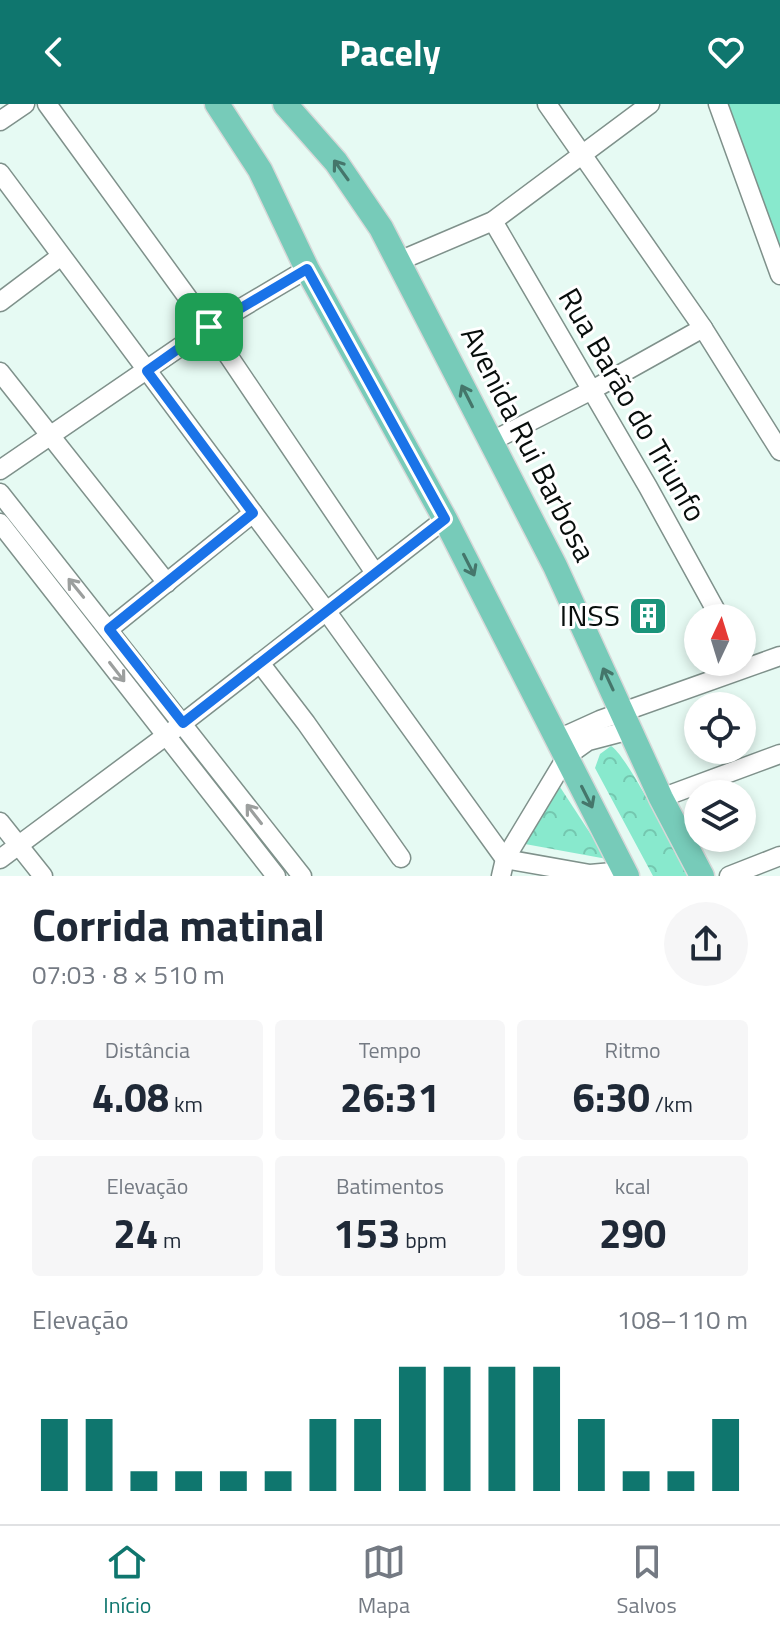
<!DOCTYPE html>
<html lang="pt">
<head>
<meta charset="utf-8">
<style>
	:root { --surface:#fff; --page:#f6f6f7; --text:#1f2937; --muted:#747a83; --line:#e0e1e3; --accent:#0f766e }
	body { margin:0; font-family:"Titillium Web",sans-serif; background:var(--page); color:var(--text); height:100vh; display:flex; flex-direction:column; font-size:30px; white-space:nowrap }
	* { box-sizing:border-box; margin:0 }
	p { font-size:26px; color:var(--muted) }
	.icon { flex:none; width:44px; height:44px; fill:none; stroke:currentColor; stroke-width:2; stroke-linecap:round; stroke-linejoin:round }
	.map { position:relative; height:772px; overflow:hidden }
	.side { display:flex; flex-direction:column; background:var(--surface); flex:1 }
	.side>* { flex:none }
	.needle { width:52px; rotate:4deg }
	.controls { position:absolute; left:684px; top:500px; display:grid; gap:16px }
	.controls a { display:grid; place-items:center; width:72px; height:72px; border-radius:50%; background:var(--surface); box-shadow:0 4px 12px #0003; font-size:40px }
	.pin { position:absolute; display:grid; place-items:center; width:68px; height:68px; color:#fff; margin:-34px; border-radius:16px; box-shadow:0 4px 12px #0006 }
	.round { display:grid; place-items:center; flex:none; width:84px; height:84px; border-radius:42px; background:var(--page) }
	.summary { display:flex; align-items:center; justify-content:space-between; height:136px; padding:0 32px }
	h1 { font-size:44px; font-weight:700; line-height:60px }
	.metrics { display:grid; grid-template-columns:repeat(3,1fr); gap:12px; height:136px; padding:8px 32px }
	.metrics div { display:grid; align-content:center; border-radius:8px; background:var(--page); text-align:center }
	.metrics b { font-size:40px; font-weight:700 }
	.metrics small { font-size:22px; font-weight:400 }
	.metrics p { font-size:22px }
	.chart { height:224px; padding:16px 32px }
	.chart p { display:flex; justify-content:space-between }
	.chart svg { width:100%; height:144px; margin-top:8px; stroke:var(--accent); stroke-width:6 }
	header { display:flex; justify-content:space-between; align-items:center; height:104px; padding:0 32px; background:var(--accent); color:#fff; font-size:36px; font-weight:700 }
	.tab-bar { display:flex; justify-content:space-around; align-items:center; height:112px; border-top:2px solid var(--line); background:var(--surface); font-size:22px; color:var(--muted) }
	.tab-bar a { display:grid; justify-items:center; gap:4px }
	.tab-bar .on { color:var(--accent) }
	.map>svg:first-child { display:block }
</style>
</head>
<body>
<header><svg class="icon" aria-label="back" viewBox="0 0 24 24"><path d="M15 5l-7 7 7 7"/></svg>Pacely<svg class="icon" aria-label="heart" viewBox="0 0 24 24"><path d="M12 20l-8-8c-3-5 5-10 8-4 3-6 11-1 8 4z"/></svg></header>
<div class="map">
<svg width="780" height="772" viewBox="0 0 780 772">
	<defs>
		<pattern id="forest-crowns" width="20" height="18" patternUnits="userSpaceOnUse" patternTransform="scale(2)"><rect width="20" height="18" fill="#88e9cd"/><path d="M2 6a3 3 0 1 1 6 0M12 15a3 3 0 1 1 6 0" fill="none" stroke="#74c7af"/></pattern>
	</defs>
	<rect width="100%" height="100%" fill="#e6faf3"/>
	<!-- forest -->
	<g fill="url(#forest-crowns)">
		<path d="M611,642C628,652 675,748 688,772H653L595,664L600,650Z"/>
		<path d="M560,683L607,755L525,740Z"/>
	</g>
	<!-- garden -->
	<path fill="#88e9cd" d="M724,0H780V153Z"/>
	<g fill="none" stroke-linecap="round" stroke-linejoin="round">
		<!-- minor casing -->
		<g stroke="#7f918b" stroke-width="21">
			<g id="minor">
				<path d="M47,0L209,223L375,469"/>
				<path d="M547,0L703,224L780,347"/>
				<path d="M718,0L780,171"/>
				<path d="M0,17L25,0"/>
				<path d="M0,69L327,508L505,755"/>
				<path d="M493,117L648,383L720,514"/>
				<path d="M399,157L493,117L650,0"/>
				<path d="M0,198L61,152"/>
				<path d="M0,268L167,479"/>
				<path d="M490,338L592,286L703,224"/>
				<path d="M0,366L209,223L307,165"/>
				<path d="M0,389L302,772"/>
				<path d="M0,419L276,772"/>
				<path d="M109,525L253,409"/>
				<path d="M260,559L306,619L401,754"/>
				<path d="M558,635L600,616L780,552"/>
				<path d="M661,694L780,650"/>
				<path d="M0,718L43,772"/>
				<path d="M0,755L183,619L445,415"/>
				<path d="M505,755L590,770L624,767"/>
				<path d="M501,772L505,755L567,652L588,637L630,626"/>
				<path d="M729,772L780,752"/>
			</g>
		</g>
		<!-- major casing -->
		<g stroke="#d7d8d8" stroke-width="27">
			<g id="major">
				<path d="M217,0L260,66L307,165L445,415L627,772"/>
				<path d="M285,0L336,58L381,124L555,462L661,694L702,772"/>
			</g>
		</g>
		<!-- minor -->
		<use href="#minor" stroke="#fff" stroke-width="18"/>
		<!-- major -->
		<use href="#major" stroke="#77cbb9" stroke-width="24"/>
	</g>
	<!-- one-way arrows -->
	<defs><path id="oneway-shaft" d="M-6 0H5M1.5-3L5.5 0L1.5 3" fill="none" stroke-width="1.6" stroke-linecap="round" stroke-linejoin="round" transform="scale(2)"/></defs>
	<g stroke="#45766b">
		<use href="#oneway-shaft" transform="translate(341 66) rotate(-126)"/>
		<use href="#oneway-shaft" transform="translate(467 292) rotate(-117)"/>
		<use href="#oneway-shaft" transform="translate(469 461) rotate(63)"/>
		<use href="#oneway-shaft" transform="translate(608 575) rotate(-115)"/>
		<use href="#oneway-shaft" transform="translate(587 693) rotate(63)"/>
	</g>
	<g stroke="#9c9f9e">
		<use href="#oneway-shaft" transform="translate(76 484) rotate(-129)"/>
		<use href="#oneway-shaft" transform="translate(117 568) rotate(52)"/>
		<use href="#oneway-shaft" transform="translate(254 710) rotate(-128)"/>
	</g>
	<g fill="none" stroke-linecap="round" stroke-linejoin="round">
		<!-- route casing -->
		<g stroke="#fff" stroke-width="16">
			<path id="route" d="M307,165L445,415L183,619L109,525L253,409L147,267L209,223Z"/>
		</g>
		<!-- route -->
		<use href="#route" stroke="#1a73e8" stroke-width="10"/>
	</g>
	<!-- icons -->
	<defs>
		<g id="building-square" transform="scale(2)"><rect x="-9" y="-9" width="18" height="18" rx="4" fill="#1a947a" stroke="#fff"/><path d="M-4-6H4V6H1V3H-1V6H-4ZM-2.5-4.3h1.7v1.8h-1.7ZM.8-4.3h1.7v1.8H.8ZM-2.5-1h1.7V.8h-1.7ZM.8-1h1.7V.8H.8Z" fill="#fff"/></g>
	</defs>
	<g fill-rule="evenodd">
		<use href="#building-square" x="648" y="512"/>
	</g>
	<g text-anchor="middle" stroke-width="6" stroke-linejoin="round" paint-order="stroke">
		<!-- street labels -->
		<g font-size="30" fill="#080e0c" stroke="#fff">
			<text transform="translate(632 301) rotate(60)" y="10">Rua Barão do Triunfo</text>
			<text transform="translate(528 340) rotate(63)" y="10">Avenida Rui Barbosa</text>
		</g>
		<!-- poi labels -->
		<g font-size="30" fill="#080e0c" stroke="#fff" text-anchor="end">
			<text x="620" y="522">INSS</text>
		</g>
	</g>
</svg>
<div class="controls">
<a><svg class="needle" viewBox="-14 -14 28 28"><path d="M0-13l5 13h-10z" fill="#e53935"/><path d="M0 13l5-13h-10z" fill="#747a83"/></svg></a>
<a><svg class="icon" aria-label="locate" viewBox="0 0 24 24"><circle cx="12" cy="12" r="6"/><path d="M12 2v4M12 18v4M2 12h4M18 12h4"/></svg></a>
<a><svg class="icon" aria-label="layers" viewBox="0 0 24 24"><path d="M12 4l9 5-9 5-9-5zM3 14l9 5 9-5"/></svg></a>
</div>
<div class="pin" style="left:209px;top:223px;background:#1e9e55"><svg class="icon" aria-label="arrive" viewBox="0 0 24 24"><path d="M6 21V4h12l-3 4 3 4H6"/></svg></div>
</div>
<section class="side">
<div class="summary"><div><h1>Corrida matinal</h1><p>07:03 · 8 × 510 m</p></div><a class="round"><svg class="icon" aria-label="share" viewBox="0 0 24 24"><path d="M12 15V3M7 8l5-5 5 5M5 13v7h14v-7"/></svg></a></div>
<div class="metrics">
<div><p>Distância</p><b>4.08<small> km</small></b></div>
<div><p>Tempo</p><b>26:31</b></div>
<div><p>Ritmo</p><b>6:30<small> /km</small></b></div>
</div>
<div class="metrics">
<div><p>Elevação</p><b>24<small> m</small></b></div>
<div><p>Batimentos</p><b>153<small> bpm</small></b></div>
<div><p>kcal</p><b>290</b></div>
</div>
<div class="chart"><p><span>Elevação</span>108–110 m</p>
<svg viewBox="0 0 160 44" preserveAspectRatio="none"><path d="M5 44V22M15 44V22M25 44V38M35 44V38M45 44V38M55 44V38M65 44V22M75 44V22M85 44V6M95 44V6M105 44V6M115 44V6M125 44V22M135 44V38M145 44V38M155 44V22"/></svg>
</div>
</section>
<nav class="tab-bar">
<a class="on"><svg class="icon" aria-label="home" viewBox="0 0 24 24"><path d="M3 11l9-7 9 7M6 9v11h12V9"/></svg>Início</a>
<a><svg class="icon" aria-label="map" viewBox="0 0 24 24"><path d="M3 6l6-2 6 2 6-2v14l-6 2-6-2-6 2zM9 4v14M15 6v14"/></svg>Mapa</a>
<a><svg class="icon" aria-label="saved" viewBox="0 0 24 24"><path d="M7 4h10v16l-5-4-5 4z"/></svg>Salvos</a>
</nav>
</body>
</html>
